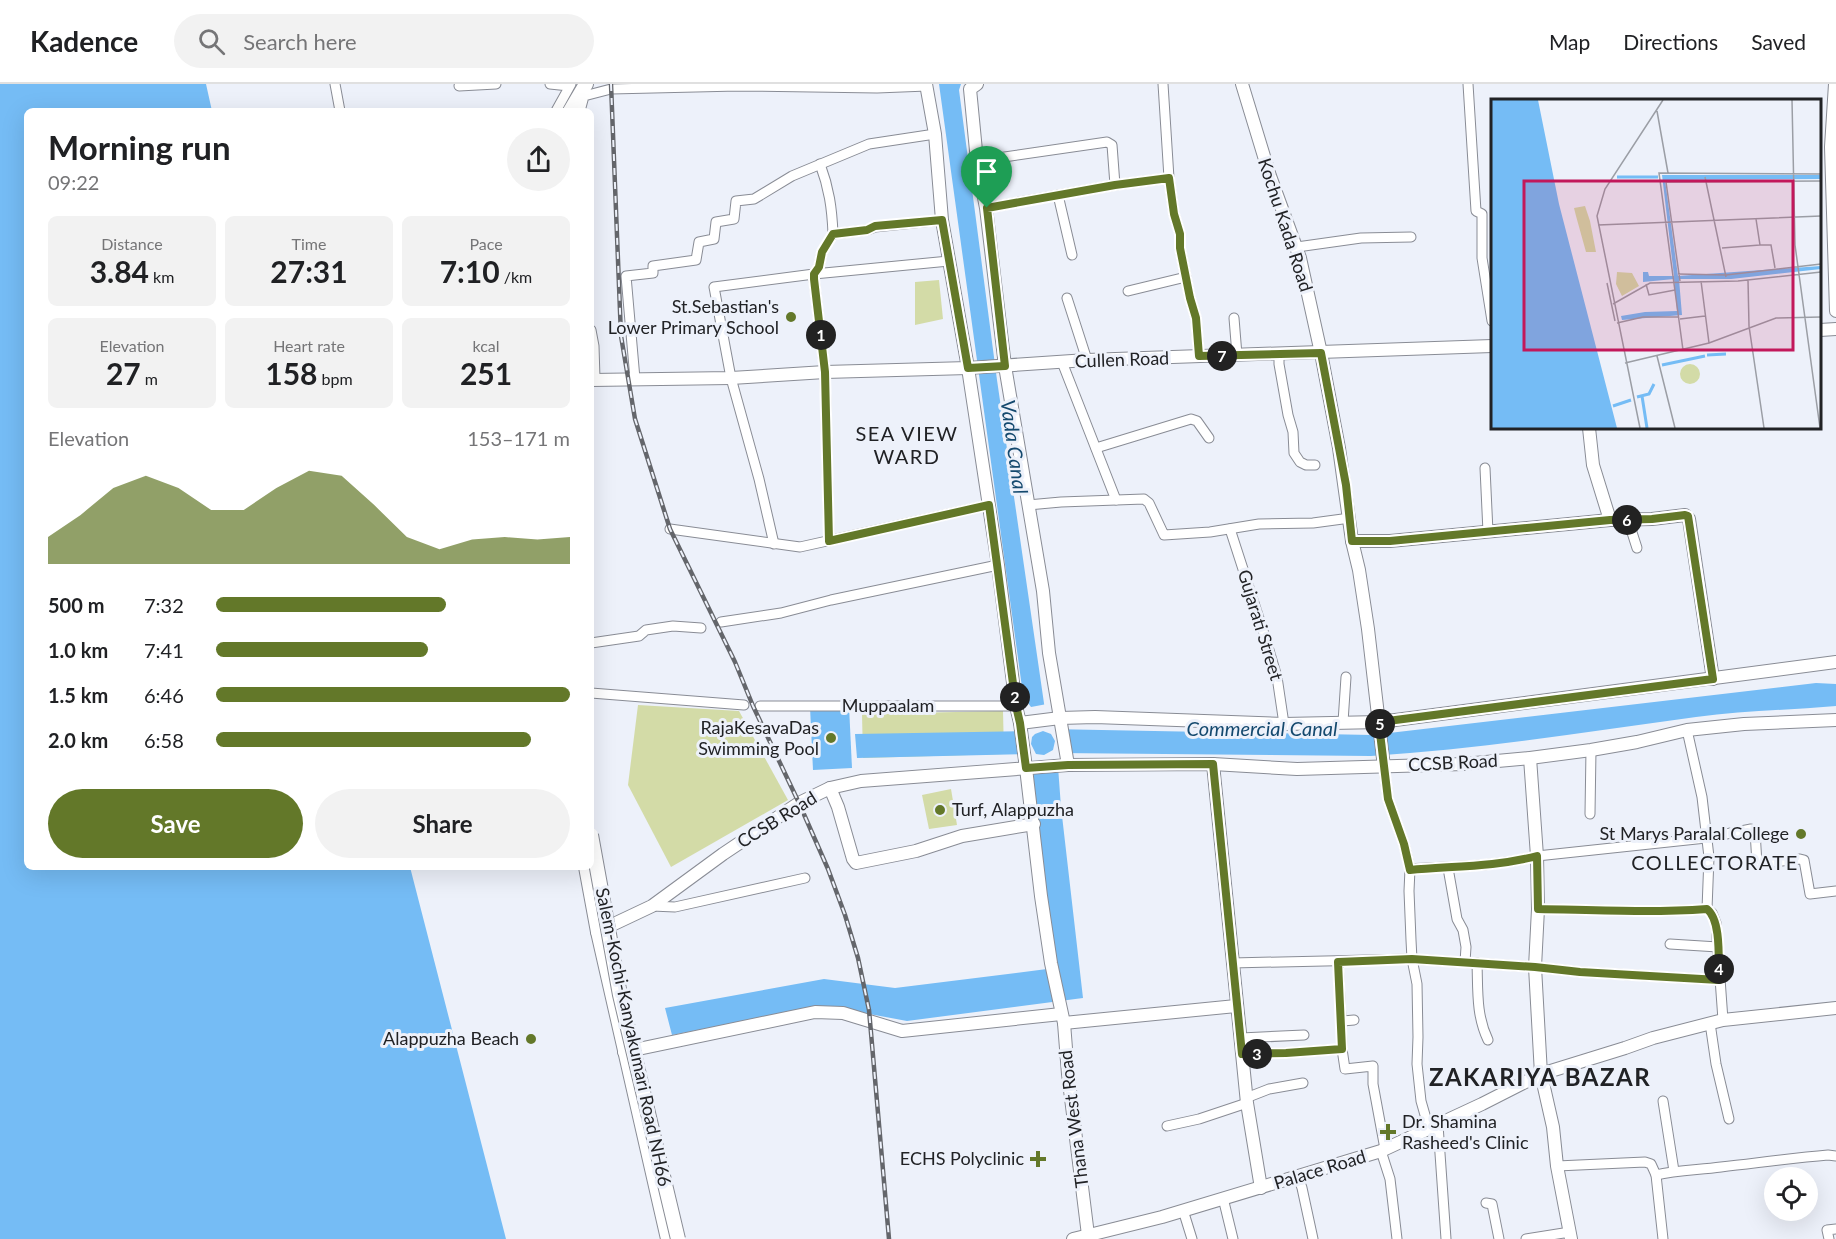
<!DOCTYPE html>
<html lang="en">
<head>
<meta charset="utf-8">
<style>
	:root { --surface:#fff; --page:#f2f2f2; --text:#202124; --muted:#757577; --line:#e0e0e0; --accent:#637829 }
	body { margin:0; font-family:Lato,sans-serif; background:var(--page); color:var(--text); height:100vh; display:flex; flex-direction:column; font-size:22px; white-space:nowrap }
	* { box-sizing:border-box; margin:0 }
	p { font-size:20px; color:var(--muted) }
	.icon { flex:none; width:33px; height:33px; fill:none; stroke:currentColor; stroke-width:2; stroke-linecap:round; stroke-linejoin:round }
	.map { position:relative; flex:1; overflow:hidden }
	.details { position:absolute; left:24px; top:24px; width:570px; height:762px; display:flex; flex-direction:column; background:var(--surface); border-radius:9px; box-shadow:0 6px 24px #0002 }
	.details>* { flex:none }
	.controls { position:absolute; left:1764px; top:1083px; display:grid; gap:12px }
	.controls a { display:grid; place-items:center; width:54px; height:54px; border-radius:50%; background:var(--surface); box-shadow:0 6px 24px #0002; font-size:30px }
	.pin { position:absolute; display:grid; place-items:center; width:51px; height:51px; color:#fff; margin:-62px -26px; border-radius:50% 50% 50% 0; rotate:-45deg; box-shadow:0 0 6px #0007 }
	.pin .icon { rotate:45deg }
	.km { position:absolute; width:30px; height:30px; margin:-15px; border-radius:50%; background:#222; color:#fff; font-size:16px; line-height:30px; text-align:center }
	.round { display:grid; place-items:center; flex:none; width:63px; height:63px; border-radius:32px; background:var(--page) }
	.head { display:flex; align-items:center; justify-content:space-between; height:102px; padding:0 24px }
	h1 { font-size:33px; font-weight:700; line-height:45px }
	.metrics { display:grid; grid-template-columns:repeat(3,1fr); gap:9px; height:102px; padding:6px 24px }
	.metrics div { display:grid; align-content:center; border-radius:9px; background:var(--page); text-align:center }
	.metrics b { font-size:30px; font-weight:700 }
	.metrics small { font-size:16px; font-weight:400 }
	.metrics p { font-size:16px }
	.chart { height:168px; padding:12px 24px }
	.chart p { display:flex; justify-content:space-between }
	.chart svg { width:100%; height:108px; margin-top:6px; fill:var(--accent); opacity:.7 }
	.button { display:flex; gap:12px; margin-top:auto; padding:12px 24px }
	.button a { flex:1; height:69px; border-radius:36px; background:var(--accent); color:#fff; font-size:24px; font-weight:700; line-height:69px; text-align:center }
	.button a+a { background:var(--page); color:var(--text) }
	ul { padding:0 24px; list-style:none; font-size:20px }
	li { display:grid; grid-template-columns:96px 72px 1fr; align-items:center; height:45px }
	li i { height:15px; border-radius:8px; background:var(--accent) }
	header { display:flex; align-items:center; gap:36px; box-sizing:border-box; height:84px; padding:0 30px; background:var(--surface); border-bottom:2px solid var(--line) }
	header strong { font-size:28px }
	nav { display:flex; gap:33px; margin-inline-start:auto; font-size:21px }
	.search { width:420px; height:54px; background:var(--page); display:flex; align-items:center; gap:15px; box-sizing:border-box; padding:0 21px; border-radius:33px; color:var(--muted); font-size:22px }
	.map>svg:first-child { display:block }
</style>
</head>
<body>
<header>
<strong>Kadence</strong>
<div class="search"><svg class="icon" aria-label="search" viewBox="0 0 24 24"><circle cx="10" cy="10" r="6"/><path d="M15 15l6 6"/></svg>Search here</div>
<nav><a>Map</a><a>Directions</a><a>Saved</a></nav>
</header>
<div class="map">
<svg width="1836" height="1155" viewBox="0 0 1836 1155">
	<rect width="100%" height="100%" fill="#edf1fa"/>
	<!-- green -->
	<g fill="#d3dba7">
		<path d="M939,196L943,235L915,241V198Z"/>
		<path d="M638,621L739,627L788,716L671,783L628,701Z"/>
		<path d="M1003,627L1004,670L863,674L862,630Z"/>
		<path d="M951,705L957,741L929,745L922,711Z"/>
	</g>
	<!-- water -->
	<g fill="#75bcf5">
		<path d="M0,0H206L212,27H27V783H410L506,1155H0Z"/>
		<path d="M939,0H961L959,6L997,296L1046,633L1049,645L1372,651L1816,599L1836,600V622C1789,626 1742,627 1696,633C1587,648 1480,665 1371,672L1057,669L1061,723L1083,914L907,937L832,923H817L672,951L665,924L824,895L895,904L1047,885L1027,670L857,674L855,650L1028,647Z"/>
		<path d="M849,622L852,684L813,686L810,623Z"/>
	</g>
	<!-- pier -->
	<path fill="#edf1fa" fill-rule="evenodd" d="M1027,613L1028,619L1031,623L1047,620L1051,642H1066L1071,672H1060L1061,688L1034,690V692L1027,693L1020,614ZM1043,647L1051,650L1055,657L1053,666L1044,671L1036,670L1031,660L1032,653L1035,650Z"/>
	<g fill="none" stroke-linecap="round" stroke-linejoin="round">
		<!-- minor casing -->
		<g stroke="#898c95" stroke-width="11">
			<g id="minor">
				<path d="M335,0L340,27"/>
				<path d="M550,0L569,2"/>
				<path d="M1163,0L1169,94L1174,130L1180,150V164L1190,214L1196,234L1199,272"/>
				<path d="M1468,0L1476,127L1482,130V174L1492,237"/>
				<path d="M459,2L496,0"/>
				<path d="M556,27L571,0"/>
				<path d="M580,27L584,12L611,5L738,2L877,4L927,2"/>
				<path d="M977,77L1107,58L1112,61L1115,101"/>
				<path d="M820,80C829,104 832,124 833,150"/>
				<path d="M1058,111L1072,171"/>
				<path d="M986,124L1115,101L1169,94"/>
				<path d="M1297,163L1361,154L1411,153"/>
				<path d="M1128,207L1186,193"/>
				<path d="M1067,214L1087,276"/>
				<path d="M1234,234L1237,271"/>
				<path d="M591,246L594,262L595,295"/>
				<path d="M1279,270V280L1288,331L1293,348L1294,369L1300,378L1306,381H1315"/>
				<path d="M1062,278L1116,416"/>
				<path d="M635,295L626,192L653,189V182L696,176L699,158L714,155L716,138L734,135L736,117L754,115L792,92L869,60L935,50"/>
				<path d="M1096,364L1191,335L1197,337L1209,354"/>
				<path d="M1485,384L1488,448"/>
				<path d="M1028,421L1061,418L1144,415L1149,419L1164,451L1210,448L1259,440L1313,439L1350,434"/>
				<path d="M1628,436L1637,464"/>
				<path d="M670,445L800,463L989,421"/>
				<path d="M1230,445L1266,556L1277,593L1284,640"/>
				<path d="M829,457L825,288L814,195V190L819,183L822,168L833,150L867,146L875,143L942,136"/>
				<path d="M774,460L759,395L731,294L714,203L814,190L949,177"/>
				<path d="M721,538L781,529L831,516L998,481"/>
				<path d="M591,559L639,552L646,546L673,542L701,544"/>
				<path d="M591,609L744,621"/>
				<path d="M760,622H1016"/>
				<path d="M1343,638L1346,593"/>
				<path d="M1687,646L1702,713L1709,773L1707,825"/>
				<path d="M1384,683L1388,715L1404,760L1410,785L1409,807L1411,856L1412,875L1417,900L1418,953L1417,980L1421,1017L1429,1045"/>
				<path d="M1590,730L1591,666"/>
				<path d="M1448,784L1457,835L1463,846L1466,863L1465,878"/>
				<path d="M1410,785C1453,782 1495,783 1537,772L1706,754L1751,745L1755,747L1757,780L1800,775L1804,776L1810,810L1836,807"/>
				<path d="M652,822L675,823L805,794"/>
				<path d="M1538,825C1594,826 1651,829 1707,825L1712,829L1716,839L1723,936"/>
				<path d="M1670,860L1718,863"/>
				<path d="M1338,878L1341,935L1343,937L1354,936"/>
				<path d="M1232,879L1412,875L1535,883L1580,888L1719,896"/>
				<path d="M1477,879C1478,906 1476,931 1488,956"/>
				<path d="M1341,935L1342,965"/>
				<path d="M1710,939L1716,980L1729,1035"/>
				<path d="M1241,954L1304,951"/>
				<path d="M1242,970L1286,969L1342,965L1345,985L1373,982V1000L1385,1065"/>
				<path d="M1246,1014L1269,1005L1303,999"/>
				<path d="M1663,1017L1674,1087"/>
				<path d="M1438,1041L1446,1155"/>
				<path d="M1167,1042L1199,1035L1247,1019"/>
				<path d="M1381,1067L1390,1095L1397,1155"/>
				<path d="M1557,1082L1645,1078L1651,1080L1656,1091C1677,1086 1699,1086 1721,1083C1757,1079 1792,1074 1828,1071L1836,1072"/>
				<path d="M1656,1091L1663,1155"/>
				<path d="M1298,1092L1302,1104L1313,1155"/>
				<path d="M1223,1114L1233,1155"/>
				<path d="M1486,1119L1492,1120L1499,1155"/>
				<path d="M1183,1126L1192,1155"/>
				<path d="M1526,1155L1570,1148"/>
				<path d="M1829,1155L1827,1146L1836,1145"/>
			</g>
		</g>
		<!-- major casing -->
		<g stroke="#898c95" stroke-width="14">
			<g id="major">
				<path d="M926,0L935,50L942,136L968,284L998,481L1016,622L1020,639L1026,684L1041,812L1051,879L1064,939L1068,990L1088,1151"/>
				<path d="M977,0L970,5L977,77L986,124L1005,282L1043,507L1049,569L1068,681"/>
				<path d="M1242,0L1270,92L1300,174L1321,269L1339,364L1352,457L1359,486L1368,545L1384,683"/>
				<path d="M1835,0L1831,63L1836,227"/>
				<path d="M1820,246L1836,245"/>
				<path d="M591,296L731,294L825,288L968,284L1087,276L1492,262"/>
				<path d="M1589,344L1593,381L1610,436L1652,435L1685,431L1689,435L1713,595"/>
				<path d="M1352,457H1390L1610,436"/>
				<path d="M1020,639L1060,634L1095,633L1284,640L1380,638L1836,578"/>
				<path d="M1530,674L1537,772L1538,825L1535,883L1541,990L1553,1043L1557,1082L1571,1155"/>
				<path d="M1213,680L1247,1019L1261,1104"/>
				<path d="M830,704L838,723L853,775L856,779L916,767L962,752L1034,740"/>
				<path d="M585,783L597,848L667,1155"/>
				<path d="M597,848L652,822L723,770L799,719L830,704L861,697L1068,681L1213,680L1297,685L1464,680L1530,674L1591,666L1637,658L1687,646L1744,640L1836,636"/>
				<path d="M1064,939L1236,922"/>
				<path d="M624,968L815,928L843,929L902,947L1061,930"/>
				<path d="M1073,1155L1162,1133L1381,1067L1482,1020L1541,990L1625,964L1653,954L1723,936L1836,924"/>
			</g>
		</g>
		<!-- highway casing -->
		<g stroke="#898c95" stroke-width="16">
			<path id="highway" d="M570,27L586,0"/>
		</g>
		<!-- minor -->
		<use href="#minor" stroke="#fff" stroke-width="9"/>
		<!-- major -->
		<use href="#major" stroke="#fff" stroke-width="12"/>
		<!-- highway -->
		<use href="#highway" stroke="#fff" stroke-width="14"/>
		<!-- rail casing -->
		<g stroke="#64666b" stroke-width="4.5">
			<path id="rail" d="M611,0L621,252L635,335L670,445L735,578L753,622L799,719L828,785L845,831L858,874L869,926L889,1155"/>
		</g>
		<!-- rail -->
		<use href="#rail" stroke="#edf1fa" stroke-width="2" stroke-dasharray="7" stroke-linecap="butt"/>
		<!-- highway-bridge casing -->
		<g stroke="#898c95" stroke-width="16" stroke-linecap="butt">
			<path id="highway-bridge" d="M591,751L620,911L678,1155"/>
		</g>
		<!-- highway-bridge -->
		<use href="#highway-bridge" stroke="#fff" stroke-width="14"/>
	</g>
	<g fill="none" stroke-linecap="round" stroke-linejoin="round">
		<!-- route casing -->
		<g stroke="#fff" stroke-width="12">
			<path id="route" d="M1169,94L1174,130L1180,150V164L1190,214L1196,234L1199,272L1321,269L1346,401L1352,457H1390L1610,436L1652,435L1685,431L1688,432L1713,595L1380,638V649L1388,715L1404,760L1410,786C1453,782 1495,783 1537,772L1538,825C1594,826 1651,829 1707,825C1722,837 1718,878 1719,896L1580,888L1535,883L1412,875L1338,878L1342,965L1286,969L1242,970L1213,680L1068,681L1026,684L1020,639L1016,622L989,421L829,457L825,288L814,195V190L819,183L822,168L833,150L867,146L875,142L942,136L968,284L1005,282L987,124L1115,101Z"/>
		</g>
		<!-- route -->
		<use href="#route" stroke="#637829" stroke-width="8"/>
	</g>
	<!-- markers -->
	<g fill="#637829" stroke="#edf1fa" stroke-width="2">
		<circle cx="791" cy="233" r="6"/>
		<circle cx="831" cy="654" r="6"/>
		<circle cx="940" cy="726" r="6"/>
		<circle cx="1801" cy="750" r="6"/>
		<circle cx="531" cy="955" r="6"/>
		<path d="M1385 1039h6v6h6v6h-6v6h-6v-6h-6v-6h6z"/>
		<path d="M1035 1066h6v6h6v6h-6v6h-6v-6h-6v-6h6z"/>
	</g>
	<g text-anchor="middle" stroke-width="6" stroke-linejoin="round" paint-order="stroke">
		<!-- street labels -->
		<g font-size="18" fill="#212225" stroke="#edf1fa">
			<text transform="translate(1285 141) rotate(72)" y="6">Kochu Kada Road</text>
			<text transform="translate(1122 276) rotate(-2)" y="6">Cullen Road</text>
			<text transform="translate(1260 541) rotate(73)" y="6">Gujarati Street</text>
			<text x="888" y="628">Muppaalam</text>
			<text transform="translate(1453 679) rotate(-3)" y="6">CCSB Road</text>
			<text transform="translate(777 736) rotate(-32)" y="6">CCSB Road</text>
			<text transform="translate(633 953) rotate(78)" y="6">Salem-Kochi-Kanyakumari Road NH66</text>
			<text transform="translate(1074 1035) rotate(-97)" y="6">Thana West Road</text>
			<text transform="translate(1320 1086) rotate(-17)" y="6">Palace Road</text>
		</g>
		<!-- poi labels -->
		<g font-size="18" fill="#212225" stroke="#edf1fa" text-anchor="end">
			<text x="779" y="229">St.Sebastian's<tspan x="779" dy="21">Lower Primary School</tspan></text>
			<text x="819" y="650">RajaKesavaDas<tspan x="819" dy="21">Swimming Pool</tspan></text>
			<text x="952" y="732" text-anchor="start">Turf, Alappuzha</text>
			<text x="1789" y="756">St Marys Paralal College</text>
			<text x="519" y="961">Alappuzha Beach</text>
			<text x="1402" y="1044" text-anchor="start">Dr. Shamina<tspan x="1402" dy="21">Rasheed's Clinic</tspan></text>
			<text x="1024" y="1081">ECHS Polyclinic</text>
		</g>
		<!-- neighbourhood labels -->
		<g font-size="20" letter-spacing="1.5" fill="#212225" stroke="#edf1fa">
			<text x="907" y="357">SEA VIEW<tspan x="907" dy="23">WARD</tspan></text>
			<text x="1715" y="786">COLLECTORATE</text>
		</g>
		<!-- water labels -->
		<g font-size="20" font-style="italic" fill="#14496e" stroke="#edf1fa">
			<text transform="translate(1014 363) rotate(82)" y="7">Vada Canal</text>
			<text x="1262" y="652">Commercial Canal</text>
		</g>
		<!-- district labels -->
		<g font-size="24" font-weight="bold" letter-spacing="1.5" fill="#212225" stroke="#edf1fa">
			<text x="1540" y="1002">ZAKARIYA BAZAR</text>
		</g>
	</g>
	<!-- overview -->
	<g transform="translate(1491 15)">
		<rect width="330" height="330" fill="#edf1fa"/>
		<path d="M94,107L99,122L105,153H95L85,117L83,109ZM126,173L141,174L148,187L131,197L125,185ZM189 275a10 10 0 1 1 20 0a10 10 0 1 1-20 0Z" fill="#d3dba7"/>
		<path d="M0,1H47L68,105L126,329H0ZM171,76H330V80L174,81L187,177L330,167V170L240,180H188L191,216L131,221L130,217L154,213L186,212L183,180L152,183V173H157L158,177H183Z" fill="#75bcf5"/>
		<path fill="none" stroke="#75bcf5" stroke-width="3" d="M126,78H167M216,256L235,255M171,266L214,257M151,297L156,329M146,298L158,295L163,285M122,307L140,301"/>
		<path fill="none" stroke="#9b9ea5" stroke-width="1.5" d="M301,1L304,146L329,329M166,12L177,74M214,78L235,178M265,120L269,146H280L284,169M107,126L330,117M231,149L269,146M187,175L235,176L330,165M257,181L258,227L273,329M189,182L175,83L330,82M210,182L218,244M116,184L124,222M155,185L158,196L184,191M122,205L159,184L247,182L330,173M189,220L214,217M126,224L152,218H188M192,251L168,74L330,75M166,257L184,329M134,264L218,244L285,219L330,218M149,329L106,117L114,90L172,1"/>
		<path fill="#c2185b" fill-opacity="0.15" stroke="#c2185b" stroke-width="3" d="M33,82H302V251H33Z"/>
		<rect width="330" height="330" fill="none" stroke="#212225" stroke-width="3"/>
	</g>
</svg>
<div class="controls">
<a><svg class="icon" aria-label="locate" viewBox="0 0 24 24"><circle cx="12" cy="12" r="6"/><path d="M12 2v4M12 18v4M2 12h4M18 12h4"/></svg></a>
</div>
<div class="pin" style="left:987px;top:124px;background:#1e9e55"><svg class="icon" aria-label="arrive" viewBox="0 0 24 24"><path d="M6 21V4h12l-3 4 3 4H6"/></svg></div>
<b class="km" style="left:821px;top:251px">1</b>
<b class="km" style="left:1015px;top:613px">2</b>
<b class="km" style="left:1257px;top:970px">3</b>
<b class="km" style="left:1719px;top:885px">4</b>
<b class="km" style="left:1380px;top:640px">5</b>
<b class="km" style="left:1627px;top:436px">6</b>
<b class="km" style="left:1222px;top:272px">7</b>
<section class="details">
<div class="head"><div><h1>Morning run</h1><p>09:22</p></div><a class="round"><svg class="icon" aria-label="share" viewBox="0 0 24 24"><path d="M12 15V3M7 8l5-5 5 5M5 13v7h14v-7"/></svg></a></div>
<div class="metrics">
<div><p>Distance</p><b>3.84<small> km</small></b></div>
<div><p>Time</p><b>27:31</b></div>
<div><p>Pace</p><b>7:10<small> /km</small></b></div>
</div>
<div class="metrics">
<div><p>Elevation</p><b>27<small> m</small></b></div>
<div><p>Heart rate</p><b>158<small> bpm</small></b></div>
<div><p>kcal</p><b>251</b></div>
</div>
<div class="chart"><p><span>Elevation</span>153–171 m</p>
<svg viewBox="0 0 160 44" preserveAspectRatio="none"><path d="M0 44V33L10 24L20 13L30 8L40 13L50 22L60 22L70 13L80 6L90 8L100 20L110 33L120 38L130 34L140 33L150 34L160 33V44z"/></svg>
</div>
<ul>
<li><b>500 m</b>7:32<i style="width:65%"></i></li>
<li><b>1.0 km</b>7:41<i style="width:60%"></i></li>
<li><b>1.5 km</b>6:46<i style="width:100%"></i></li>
<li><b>2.0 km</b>6:58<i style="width:89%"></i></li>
</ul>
<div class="button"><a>Save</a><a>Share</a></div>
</section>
</div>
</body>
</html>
